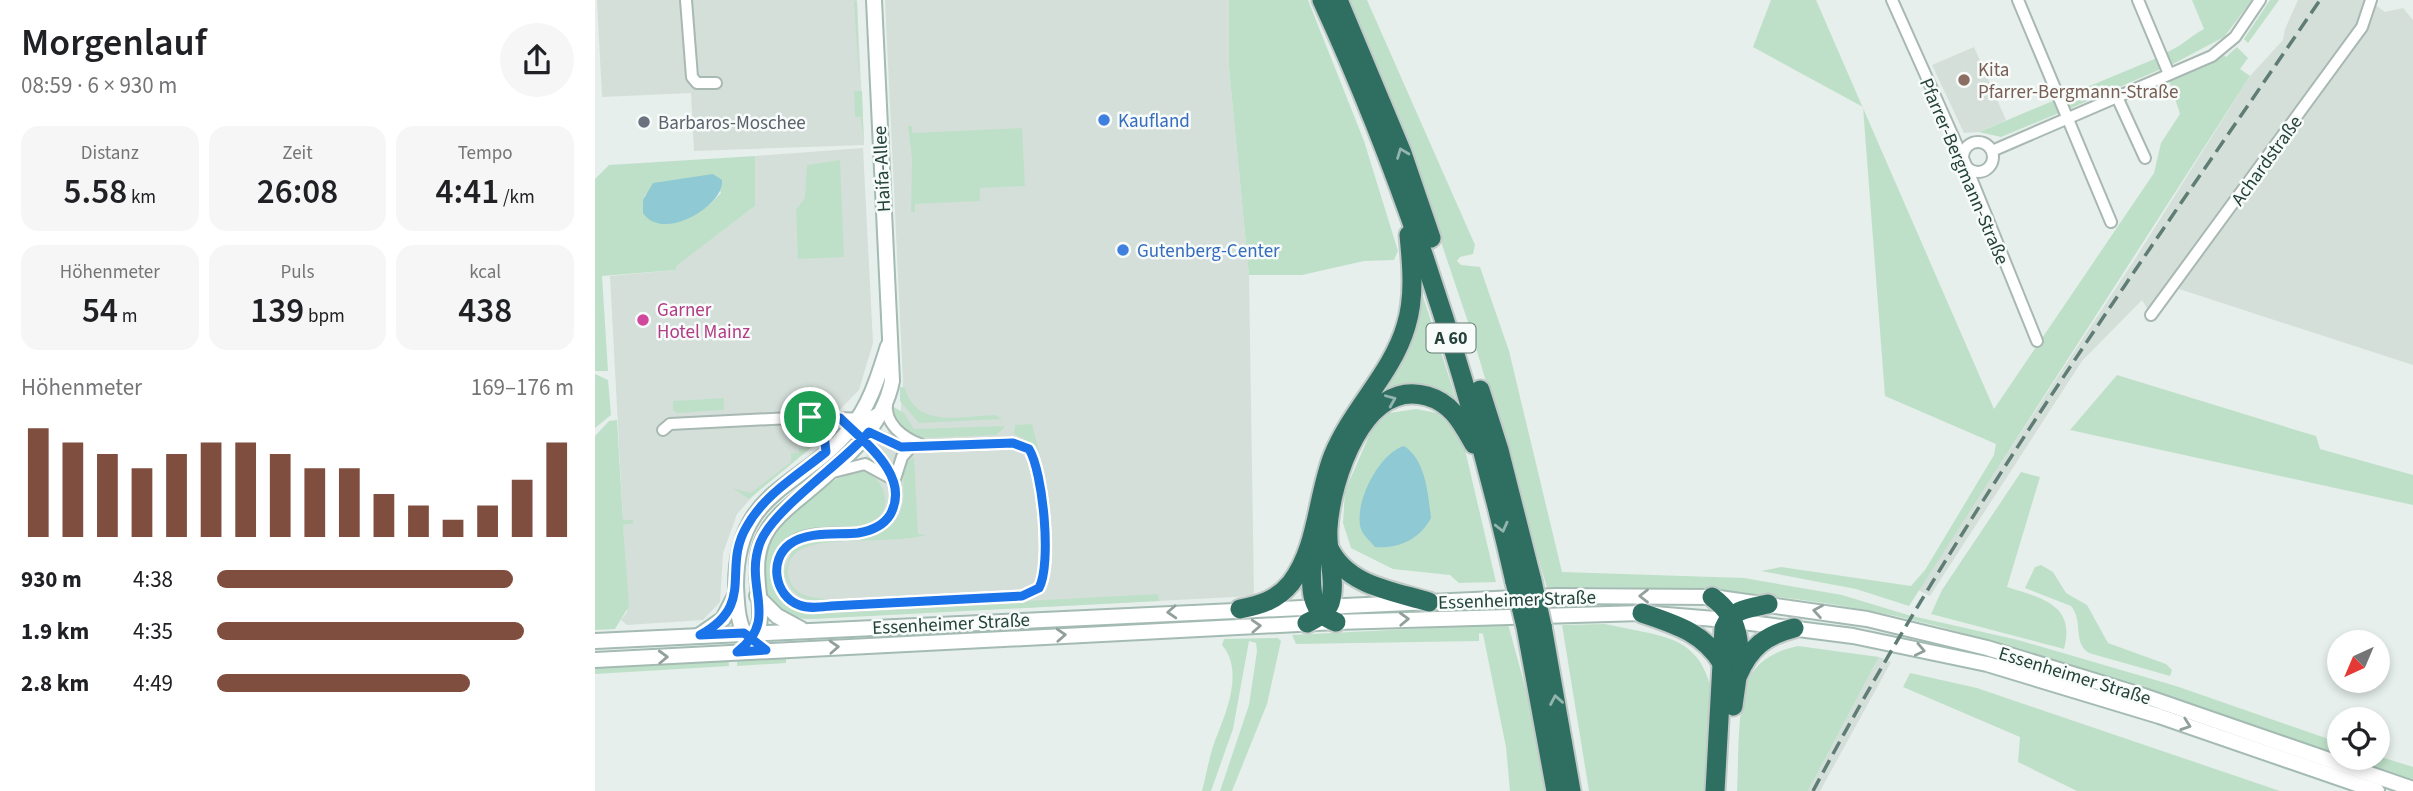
<!DOCTYPE html>
<html lang="de">
<head>
<meta charset="utf-8">
<style>
	:root { --surface:#fff; --page:#f6f6f6; --text:#202124; --muted:#757577; --accent:#7f4e3f }
	body { margin:0; font-family:"Source Sans 3",sans-serif; background:var(--page); color:var(--text); height:100vh; display:flex; flex-direction:column; font-size:26px; white-space:nowrap }
	* { box-sizing:border-box; margin:0 }
	p { font-size:23px; color:var(--muted) }
	.icon { flex:none; width:38px; height:38px; fill:none; stroke:currentColor; stroke-width:2; stroke-linecap:round; stroke-linejoin:round }
	.map { position:relative; flex:1; overflow:hidden }
	.drawer { display:flex; flex-direction:column; background:var(--surface); width:595px }
	.drawer>* { flex:none }
	.needle { width:46px; rotate:224deg }
	.controls { position:absolute; left:1732px; top:630px; display:grid; gap:14px }
	.controls a { display:grid; place-items:center; width:63px; height:63px; border-radius:50%; background:var(--surface); box-shadow:0 4px 10px #0003; font-size:35px }
	.pin { position:absolute; display:grid; place-items:center; width:60px; height:60px; color:#fff; margin:-30px; border:4px solid #fff; border-radius:50%; box-shadow:0 2px 7px #0007 }
	.round { display:grid; place-items:center; flex:none; width:74px; height:74px; border-radius:37px; background:var(--page) }
	.overview { display:flex; align-items:center; justify-content:space-between; height:119px; padding:0 21px }
	h1 { font-size:38px; font-weight:600; line-height:52px }
	.metrics { display:grid; grid-template-columns:repeat(3,1fr); gap:10px; height:119px; padding:7px 21px }
	.metrics div { display:grid; align-content:center; border-radius:18px; background:var(--page); text-align:center }
	.metrics b { font-size:35px; font-weight:600 }
	.metrics small { font-size:19px; font-weight:400 }
	.metrics p { font-size:19px }
	.chart { height:196px; padding:14px 21px }
	.chart p { display:flex; justify-content:space-between }
	.chart svg { width:100%; height:126px; margin-top:7px; stroke:var(--accent); stroke-width:6 }
	ul { padding:0 21px; list-style:none; font-size:23px }
	li { display:grid; grid-template-columns:112px 84px 1fr; align-items:center; height:52px }
	li i { height:18px; border-radius:9px; background:var(--accent) }
	main { display:flex; flex:1; min-height:0 }
	.map>svg:first-child { display:block }
</style>
</head>
<body>
<main>
<section class="drawer">
<div class="overview"><div><h1>Morgenlauf</h1><p>08:59 · 6 × 930 m</p></div><a class="round"><svg class="icon" aria-label="share" viewBox="0 0 24 24"><path d="M12 15V3M7 8l5-5 5 5M5 13v7h14v-7"/></svg></a></div>
<div class="metrics">
<div><p>Distanz</p><b>5.58<small> km</small></b></div>
<div><p>Zeit</p><b>26:08</b></div>
<div><p>Tempo</p><b>4:41<small> /km</small></b></div>
</div>
<div class="metrics">
<div><p>Höhenmeter</p><b>54<small> m</small></b></div>
<div><p>Puls</p><b>139<small> bpm</small></b></div>
<div><p>kcal</p><b>438</b></div>
</div>
<div class="chart"><p><span>Höhenmeter</span>169–176 m</p>
<svg viewBox="0 0 160 44" preserveAspectRatio="none"><path d="M5 44V6M15 44V11M25 44V15M35 44V20M45 44V15M55 44V11M65 44V11M75 44V15M85 44V20M95 44V20M105 44V29M115 44V33M125 44V38M135 44V33M145 44V24M155 44V11"/></svg>
</div>
<ul>
<li><b>930 m</b>4:38<i style="width:83%"></i></li>
<li><b>1.9 km</b>4:35<i style="width:86%"></i></li>
<li><b>2.8 km</b>4:49<i style="width:71%"></i></li>
</ul>
</section>
<div class="map">
<svg width="1818" height="791" viewBox="0 0 1818 791">
	<rect width="100%" height="100%" fill="#e6efeb"/>
	<!-- built -->
	<g fill="#d4dfda">
		<path d="M2,0H262L269,145L99,151L96,93L7,97Z"/>
		<path d="M290,0H634V68L654,275L659,596L208,619L171,593L169,587L189,520L246,475L259,469L305,419L308,382Z"/>
		<path d="M1703,0H1774L1790,12L1808,8L1818,20V365L1578,287L1556,315L1547,300L1487,361L1335,596L1323,590L1540,259L1655,76L1688,40L1690,29Z"/>
		<path d="M1379,47L1411,120L1384,132L1369,133L1337,65Z"/>
		<path d="M268,148L278,343L264,390L219,436L218,446L165,488L142,514L128,553L125,602L108,620L32,625L26,620L32,612V599L28,525L38,524V520H28L15,276L81,270L80,266L160,206V156Z"/>
		<path d="M1284,657L1296,662L1225,791H1213Z"/>
	</g>
	<!-- green -->
	<g fill="#bfe0c8" fill-rule="evenodd">
		<path d="M259,0L262,3L264,80Z"/>
		<path d="M634,0H713L769,141L803,251L799,260L769,261L707,275H654L634,68Z"/>
		<path d="M749,0H772L880,245L878,254L865,257L862,261L866,265L885,267L914,351L967,572L1149,578L1247,595L1313,615L1423,640L1581,686L1745,743V757C1612,711 1478,661 1342,626C1216,593 1082,585 952,588L876,331L837,215Z"/>
		<path d="M1176,0H1221L1399,409L1559,173L1566,143L1585,114L1574,80L1612,65L1628,54L1631,57L1642,47L1653,58L1645,69L1655,76L1314,606L1261,589L1166,571L1186,567L1316,586L1330,570L1399,455L1401,444L1290,396L1268,107L1158,47Z"/>
		<path d="M1597,0H1657L1629,37L1576,65L1570,53C1586,47 1594,37 1609,29Z"/>
		<path d="M1675,0H1684L1653,43L1649,39Z"/>
		<path d="M1562,58L1566,69L1474,109L1468,97Z"/>
		<path d="M259,91H267L269,145L266,117H260Z"/>
		<path d="M1460,100L1464,113L1406,137L1384,132Z"/>
		<path d="M313,126H317V133L427,128L430,186L385,188V201L320,204V212H316L317,158Z"/>
		<path d="M160,156V206L81,266V270L7,276L13,371H0V179L14,165ZM118,174L126,193C98,223 86,219 48,213L50,195Z"/>
		<path d="M245,160L249,257L203,259L201,210L210,198L212,165Z"/>
		<path d="M827,293L862,402C837,382 813,381 783,395L817,334Z"/>
		<path d="M0,374L13,380L16,415L0,428Z"/>
		<path d="M1522,375L1714,434L1721,436L1725,449L1818,475V505L1475,430Z"/>
		<path d="M305,387L310,388C321,429 367,416 401,415L407,419L324,423L305,401Z"/>
		<path d="M129,398V410L82,413L78,410V401Z"/>
		<path d="M297,406L309,413L319,429L409,426V428L401,435L326,438L304,426Z"/>
		<path d="M821,409L842,413L867,437L901,582L864,583L855,575L798,569L756,548L748,523L750,491L777,429L794,413Z"/>
		<path d="M22,420L28,520H38V524L28,525L34,606L20,629L0,630V436L14,421Z"/>
		<path d="M214,424L221,428L209,437L214,443L217,441L213,436L218,434V446L154,499L137,488L156,493L196,462V453H204V448L212,447L209,440L204,441L203,436H195L194,425Z"/>
		<path d="M437,424L444,452L435,442L419,434L420,425Z"/>
		<path d="M319,457L323,534L332,535C298,544 238,536 209,548C192,554 188,575 199,588C207,597 218,597 229,599V601C208,602 194,594 189,572L197,551C229,524 290,558 307,507C311,493 306,478 309,464Z"/>
		<path d="M269,469C292,481 302,515 270,524C241,532 194,519 179,555C174,567 175,579 181,591C188,607 205,611 221,612L563,594L564,601L218,619C173,620 152,570 177,534C198,505 236,477 269,469Z"/>
		<path d="M1426,472L1445,477L1412,587C1447,598 1481,605 1469,649L1336,614L1347,590Z"/>
		<path d="M1446,565L1458,572L1471,593L1492,605L1513,643L1571,664L1577,670L1575,676L1494,653C1477,642 1489,622 1476,606L1430,588L1440,567Z"/>
		<path d="M913,624L937,712L950,791H915L911,747L888,634L884,633V641L701,644L697,635Z"/>
		<path d="M1010,624C1032,629 1057,632 1078,640C1135,664 1116,742 1114,791H994L967,625Z"/>
		<path d="M683,638L686,641L672,704L637,791H625L654,705L662,651L661,643L654,641L638,729L616,791H607C612,772 615,751 623,733C633,708 648,669 627,645L629,639Z"/>
		<path d="M1203,646L1284,657L1213,791H1142C1144,762 1141,696 1157,673C1168,657 1185,650 1203,646Z"/>
		<path d="M191,654V663L142,666V657Z"/>
		<path d="M133,657L134,666L0,674V666Z"/>
		<path d="M1315,673L1382,688L1685,791H1482L1423,762L1425,737L1308,687Z"/>
		<path d="M1783,756L1818,767V782L1746,758Z"/>
	</g>
	<!-- water -->
	<g fill="#8ec9d4">
		<path d="M118,174L127,180C130,205 68,243 48,213V200L58,183Z"/>
		<path d="M809,446C831,460 833,494 836,518C824,540 803,549 780,547C776,542 768,535 766,529C758,504 784,453 809,446Z"/>
	</g>
	<g fill="none" stroke-linecap="round" stroke-linejoin="round">
		<!-- street casing -->
		<g stroke="#a8b8b2" stroke-width="14">
			<g id="street">
				<path d="M91,0L97,77L102,83H121"/>
				<path d="M1297,0L1370,163L1442,341"/>
				<path d="M1423,0L1516,222"/>
				<path d="M1543,0L1574,74"/>
				<path d="M1522,97L1550,158"/>
				<circle cx="1383" cy="157" r="15"/>
				<path d="M1397,151L1617,56L1640,37L1665,0"/>
				<path d="M1556,315L1767,27L1776,0"/>
				<path d="M292,402C289,424 308,438 327,445"/>
				<path d="M215,417L229,434L231,452"/>
				<path d="M245,418L306,447L418,443L434,449C448,472 457,564 444,588L427,596L236,606C226,607 214,609 204,605C180,596 173,560 195,544C212,530 242,535 263,533C275,531 288,526 295,515C317,476 269,442 245,418Z"/>
				<path d="M68,430L75,424L215,417L271,419L285,412"/>
				<path d="M238,472L270,464L294,477"/>
				<path d="M299,482L307,457L316,447"/>
			</g>
		</g>
		<!-- secondary casing -->
		<g stroke="#a4bbb3" stroke-width="18">
			<g id="secondary">
				<path d="M162,596L182,616L206,629"/>
				<path d="M105,635L128,619L141,594"/>
				<path d="M153,638C142,625 142,603 141,586C141,489 204,490 255,429C275,406 284,374 293,346"/>
				<path d="M159,638C177,609 147,567 174,528C184,513 200,502 213,491C248,461 288,428 297,381L279,0"/>
				<path d="M0,641L961,596L1117,597L1272,619L1392,648L1549,696L1818,789"/>
				<path d="M0,660L741,622L1047,613L1132,620L1258,636L1392,664L1564,716L1782,791"/>
			</g>
		</g>
		<!-- highway casing -->
		<g stroke="#c2cac8" stroke-width="23">
			<g id="highway">
				<path d="M727,0C813,187 875,383 920,582"/>
				<path d="M743,0L807,153L836,238"/>
				<path d="M885,390L904,450L937,581"/>
				<path d="M717,545C718,573 708,611 741,622"/>
				<path d="M734,548C752,586 798,591 834,602"/>
				<path d="M1117,597C1155,624 1143,666 1138,706"/>
				<path d="M645,609C666,605 682,600 696,583C723,548 722,496 738,456C757,409 797,374 811,326C820,297 817,265 814,235"/>
				<path d="M1047,613C1079,624 1108,632 1127,663"/>
				<path d="M712,623C721,619 731,613 735,603C742,581 731,551 733,528C736,480 768,378 832,396C857,403 867,423 879,444"/>
				<path d="M947,626L976,791"/>
				<path d="M931,627L961,791"/>
				<path d="M1143,675C1155,647 1171,635 1199,628"/>
				<path d="M1120,791L1129,628C1137,609 1154,608 1173,604"/>
			</g>
		</g>
		<!-- street -->
		<use href="#street" stroke="#fff" stroke-width="10"/>
		<!-- secondary -->
		<use href="#secondary" stroke="#fff" stroke-width="14"/>
		<!-- highway -->
		<use href="#highway" stroke="#2f6f62" stroke-width="19"/>
		<!-- rail -->
		<path stroke="#5f7d75" stroke-width="3.5" stroke-dasharray="14 7" stroke-linecap="butt" d="M1218,791C1365,514 1549,259 1725,0"/>
		<!-- highway-bridge casing -->
		<g stroke="#c2cac8" stroke-width="23" stroke-linecap="butt">
			<g id="highway-bridge">
				<path d="M937,581L947,626"/>
				<path d="M920,582L931,627"/>
			</g>
		</g>
		<!-- highway-bridge -->
		<use href="#highway-bridge" stroke="#2f6f62" stroke-width="19"/>
	</g>
	<!-- one-way arrows -->
	<defs><path id="oneway-chevron" d="M-2-3.5L2.5 0L-2 3.5" fill="none" stroke-width="1.6" stroke-linecap="round" stroke-linejoin="round" transform="scale(1.75)"/></defs>
	<g stroke="#93b5ae">
		<use href="#oneway-chevron" transform="translate(807 153) rotate(-111)"/>
		<use href="#oneway-chevron" transform="translate(796 400) rotate(-23)"/>
		<use href="#oneway-chevron" transform="translate(907 527) rotate(76)"/>
		<use href="#oneway-chevron" transform="translate(961 700) rotate(-100)"/>
	</g>
	<g stroke="#92a09c">
		<use href="#oneway-chevron" transform="translate(1049 596) rotate(180)"/>
		<use href="#oneway-chevron" transform="translate(1223 611) rotate(-170)"/>
		<use href="#oneway-chevron" transform="translate(577 612) rotate(177)"/>
		<use href="#oneway-chevron" transform="translate(809 619) rotate(-2)"/>
		<use href="#oneway-chevron" transform="translate(661 626) rotate(-3)"/>
		<use href="#oneway-chevron" transform="translate(466 635) rotate(-3)"/>
		<use href="#oneway-chevron" transform="translate(239 647) rotate(-3)"/>
		<use href="#oneway-chevron" transform="translate(1325 650) rotate(12)"/>
		<use href="#oneway-chevron" transform="translate(68 657) rotate(-2)"/>
		<use href="#oneway-chevron" transform="translate(1591 725) rotate(19)"/>
	</g>
	<g fill="none" stroke-linecap="round" stroke-linejoin="round">
		<!-- route casing -->
		<g stroke="#fff" stroke-width="14">
			<path id="route" d="M215,417L229,434L231,452C203,475 170,494 152,526C126,569 162,604 105,635L149,633L171,650L142,652C186,619 148,588 165,543C178,509 247,464 274,432L306,447L418,443L434,449C448,472 457,564 444,588L427,596L236,606C226,607 214,609 204,605C180,596 173,560 195,544C213,531 242,535 263,533C275,531 288,526 295,515C317,476 269,442 245,418L215,417"/>
		</g>
		<!-- route -->
		<use href="#route" stroke="#1a73e8" stroke-width="9"/>
	</g>
	<!-- markers -->
	<circle fill="#8d6e63" stroke="#f7fbf9" stroke-width="2.5" cx="1369" cy="80" r="7"/>
	<g fill="#3f7fe0" stroke="#f7fbf9" stroke-width="2.5">
		<circle cx="509" cy="120" r="7"/>
		<circle cx="528" cy="250" r="7"/>
	</g>
	<circle fill="#6b7280" stroke="#f7fbf9" stroke-width="2.5" cx="49" cy="122" r="7"/>
	<circle fill="#d1479c" stroke="#f7fbf9" stroke-width="2.5" cx="48" cy="320" r="7"/>
	<g text-anchor="middle" stroke-width="5" stroke-linejoin="round" paint-order="stroke">
		<!-- shield labels -->
		<rect fill="#f7fbf9" stroke="#637a73" stroke-width="2" x="831.5" y="323.5" width="49" height="29" rx="5"/>
		<g font-size="18" font-weight="bold" fill="#24423a">
			<text x="856" y="344">A 60</text>
		</g>
		<!-- education labels -->
		<g font-size="19" fill="#785e54" stroke="#f7fbf9" text-anchor="start">
			<text x="1383" y="76">Kita<tspan x="1383" dy="22">Pfarrer-Bergmann-Straße</tspan></text>
		</g>
		<!-- shop labels -->
		<g font-size="19" fill="#366cbe" stroke="#f7fbf9" text-anchor="start">
			<text x="523" y="127">Kaufland</text>
			<text x="542" y="257">Gutenberg-Center</text>
		</g>
		<!-- worship labels -->
		<g font-size="19" fill="#5b616d" stroke="#f7fbf9" text-anchor="start">
			<text x="63" y="129">Barbaros-Moschee</text>
		</g>
		<!-- street labels -->
		<g font-size="19" fill="#24423a" stroke="#f7fbf9">
			<text transform="translate(1671 160) rotate(-54)" y="7">Achardstraße</text>
			<text transform="translate(286 169) rotate(-93)" y="7">Haifa-Allee</text>
			<text transform="translate(1370 171) rotate(67)" y="7">Pfarrer-Bergmann-Straße</text>
			<text transform="translate(922 599) rotate(-2)" y="7">Essenheimer Straße</text>
			<text transform="translate(356 623) rotate(-3)" y="7">Essenheimer Straße</text>
			<text transform="translate(1480 675) rotate(17)" y="7">Essenheimer Straße</text>
		</g>
		<!-- hotel labels -->
		<g font-size="19" fill="#b23c85" stroke="#f7fbf9" text-anchor="start">
			<text x="62" y="316">Garner<tspan x="62" dy="22">Hotel Mainz</tspan></text>
		</g>
	</g>
</svg>
<div class="controls">
<a><svg class="needle" viewBox="-14 -14 28 28"><path d="M0-13l5 13h-10z" fill="#e53935"/><path d="M0 13l5-13h-10z" fill="#757577"/></svg></a>
<a><svg class="icon" aria-label="locate" viewBox="0 0 24 24"><circle cx="12" cy="12" r="6"/><path d="M12 2v4M12 18v4M2 12h4M18 12h4"/></svg></a>
</div>
<div class="pin" style="left:215px;top:417px;background:#1e9e55"><svg class="icon" aria-label="arrive" viewBox="0 0 24 24"><path d="M6 21V4h12l-3 4 3 4H6"/></svg></div>
</div>
</main>
</body>
</html>
